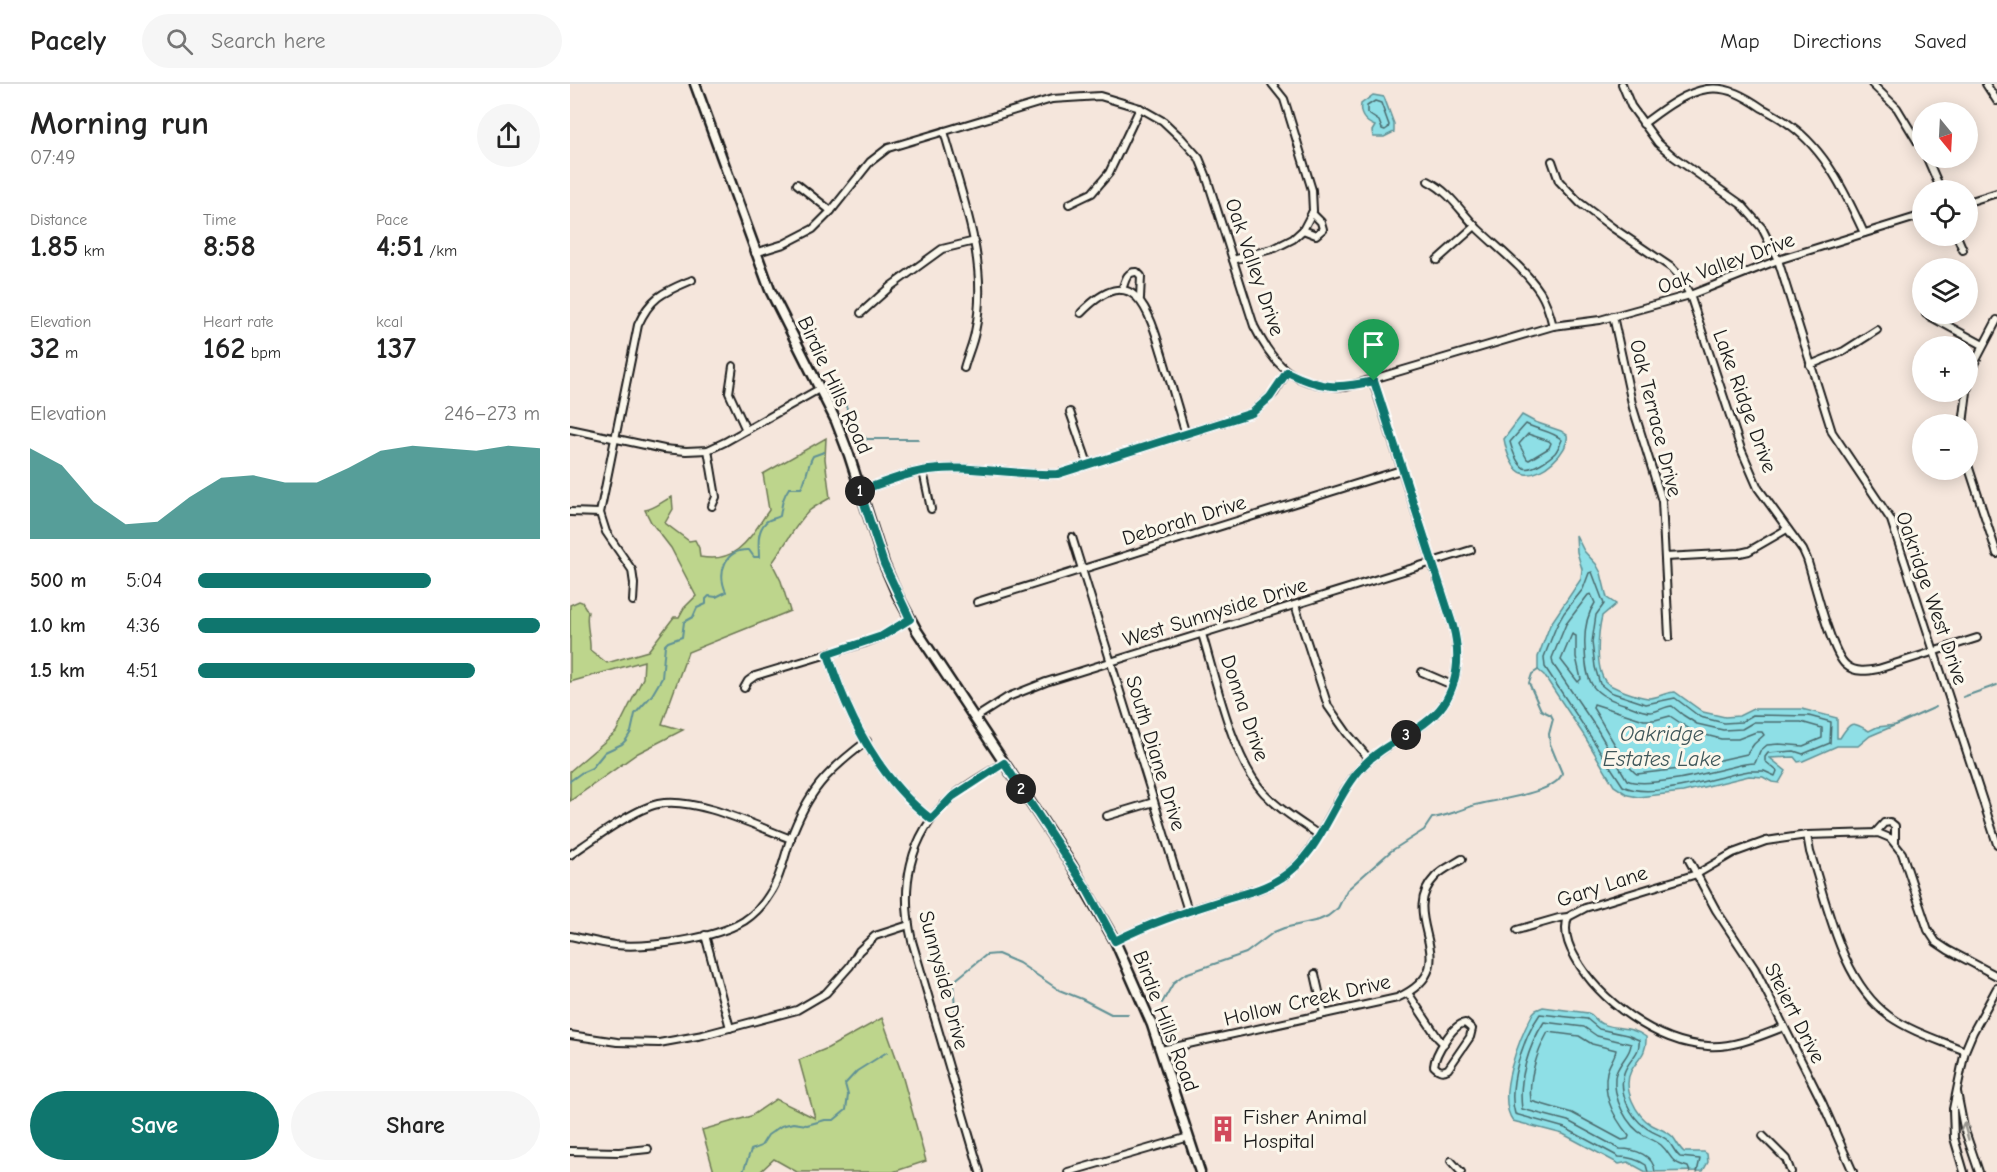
<!DOCTYPE html>
<html lang="en">
<head>
<meta charset="utf-8">
<style>
	:root { --surface:#fff; --page:#f6f6f6; --text:#222; --muted:#767676; --line:#e0e0e0; --accent:#0f766e }
	body { margin:0; font-family:"Comic Neue",sans-serif; background:var(--page); color:var(--text); height:100vh; display:flex; flex-direction:column; font-size:22px; white-space:nowrap }
	* { box-sizing:border-box; margin:0 }
	p { font-size:20px; color:var(--muted) }
	.icon { flex:none; width:33px; height:33px; fill:none; stroke:currentColor; stroke-width:2; stroke-linecap:round; stroke-linejoin:round }
	.map { position:relative; flex:1; overflow:hidden }
	.sheet { display:flex; flex-direction:column; background:var(--surface); width:570px }
	.sheet>* { flex:none }
	.needle { width:39px; rotate:162deg }
	.controls { position:absolute; left:1342px; top:18px; display:grid; gap:12px }
	.controls a { display:grid; place-items:center; width:66px; height:66px; border-radius:50%; background:var(--surface); box-shadow:0 3px 15px #0003; font-size:30px }
	.pin { position:absolute; display:grid; place-items:center; width:51px; height:51px; color:#fff; margin:-62px -26px; border-radius:50% 50% 50% 0; rotate:-45deg; box-shadow:0 0 6px #0007 }
	.pin .icon { rotate:45deg }
	.km { position:absolute; width:30px; height:30px; margin:-15px; border-radius:50%; background:#222; color:#fff; font-size:16px; line-height:30px; text-align:center }
	.round { display:grid; place-items:center; flex:none; width:63px; height:63px; border-radius:32px; background:var(--page) }
	.overview { display:flex; align-items:center; justify-content:space-between; height:102px; padding:0 30px }
	h1 { font-size:33px; font-weight:700; line-height:45px }
	.metrics { display:grid; grid-template-columns:repeat(3,1fr); gap:9px; height:102px; padding:6px 30px }
	.metrics div { display:grid; align-content:center }
	.metrics b { font-size:30px; font-weight:700 }
	.metrics small { font-size:16px; font-weight:400 }
	.metrics p { font-size:16px }
	.chart { height:168px; padding:12px 30px }
	.chart p { display:flex; justify-content:space-between }
	.chart svg { width:100%; height:108px; margin-top:6px; fill:var(--accent); opacity:.7 }
	.cta { display:flex; gap:12px; margin-top:auto; padding:12px 30px }
	.cta a { flex:1; height:69px; border-radius:36px; background:var(--accent); color:#fff; font-size:24px; font-weight:700; line-height:69px; text-align:center }
	.cta a+a { background:var(--page); color:var(--text) }
	ul { padding:0 30px; list-style:none; font-size:20px }
	li { display:grid; grid-template-columns:96px 72px 1fr; align-items:center; height:45px }
	li i { height:15px; border-radius:8px; background:var(--accent) }
	header { display:flex; align-items:center; gap:36px; box-sizing:border-box; height:84px; padding:0 30px; background:var(--surface); border-bottom:2px solid var(--line) }
	header strong { font-size:28px }
	nav { display:flex; gap:33px; margin-inline-start:auto; font-size:21px }
	.search { width:420px; height:54px; background:var(--page); display:flex; align-items:center; gap:15px; box-sizing:border-box; padding:0 21px; border-radius:33px; color:var(--muted); font-size:22px }
	main { display:flex; flex:1; min-height:0 }
	.map>svg:first-child { display:block }
</style>
</head>
<body>
<header>
<strong>Pacely</strong>
<div class="search"><svg class="icon" aria-label="search" viewBox="0 0 24 24"><circle cx="10" cy="10" r="6"/><path d="M15 15l6 6"/></svg>Search here</div>
<nav><a>Map</a><a>Directions</a><a>Saved</a></nav>
</header>
<main>
<section class="sheet">
<div class="overview"><div><h1>Morning run</h1><p>07:49</p></div><a class="round"><svg class="icon" aria-label="share" viewBox="0 0 24 24"><path d="M12 15V3M7 8l5-5 5 5M5 13v7h14v-7"/></svg></a></div>
<div class="metrics">
<div><p>Distance</p><b>1.85<small> km</small></b></div>
<div><p>Time</p><b>8:58</b></div>
<div><p>Pace</p><b>4:51<small> /km</small></b></div>
</div>
<div class="metrics">
<div><p>Elevation</p><b>32<small> m</small></b></div>
<div><p>Heart rate</p><b>162<small> bpm</small></b></div>
<div><p>kcal</p><b>137</b></div>
</div>
<div class="chart"><p><span>Elevation</span>246–273 m</p>
<svg viewBox="0 0 160 44" preserveAspectRatio="none"><path d="M0 44V7L10 14L20 29L30 38L40 37L50 27L60 19L70 18L80 21L90 21L100 15L110 8L120 6L130 7L140 8L150 6L160 7V44z"/></svg>
</div>
<ul>
<li><b>500 m</b>5:04<i style="width:68%"></i></li>
<li><b>1.0 km</b>4:36<i style="width:100%"></i></li>
<li><b>1.5 km</b>4:51<i style="width:81%"></i></li>
</ul>
<div class="cta"><a>Save</a><a>Share</a></div>
</section>
<div class="map">
<svg width="1427" height="1088" viewBox="0 0 1427 1088">
	<rect width="100%" height="100%" fill="#f5e6dc"/>
	<filter id="ink" filterUnits="userSpaceOnUse"><feTurbulence type="fractalNoise" baseFrequency=".0167" numOctaves="2"/><feDisplacementMap in="SourceGraphic" scale="12" xChannelSelector="R" yChannelSelector="G"/><feConvolveMatrix kernelMatrix="1 2 1 2 8 2 1 2 1" color-interpolation-filters="sRGB"/></filter>
	<g filter="url(#ink)">
		<!-- green -->
		<g fill="#bdd58c" stroke="#6c7854" stroke-width="1.5">
			<path d="M256,354L255,375L260,414C253,418 245,422 239,427C224,442 215,462 202,479L211,497L220,527L118,568L92,640L113,646L68,669L0,717V687L46,648L73,594L74,577L0,598V521L9,517L12,518L18,528C15,541 21,553 20,566L37,579L78,567L104,533H109L114,524L126,512L101,464L81,438L75,426C86,424 92,417 102,413L103,425L95,439L119,457L125,456L129,464L130,473C168,480 180,453 199,426L193,390Z"/>
			<path d="M312,934L331,987L356,1077L323,1088H227L204,1075L190,1088H144L132,1046L181,1032L206,1015L245,1034L229,976L258,964Z"/>
		</g>
		<!-- water -->
		<g fill="#8edfe6" stroke="#609195" stroke-width="1.5">
			<path d="M803,11L814,13L824,40V48L814,53H803L802,47L805,42C795,38 789,31 791,20Z"/>
			<path d="M952,331L965,338L991,347L997,351C1000,367 971,393 955,390C942,388 936,366 934,355Z"/>
			<path d="M1006,451L1014,467L1026,480L1031,489L1037,514L1046,520L1032,532C1028,548 1025,583 1035,597C1041,604 1069,613 1078,614C1085,615 1096,608 1105,608L1133,628L1155,633L1169,632L1183,625H1232L1267,634V654H1270C1281,636 1282,638 1299,647L1307,643L1326,641L1300,652L1288,662H1267L1233,677L1228,678L1224,673L1200,674L1216,687L1209,699L1202,698L1193,693L1179,692L1113,708L1068,713L1058,711L1044,702L1015,653L974,591L968,586V573L980,541L1011,495L1012,485L1007,468Z"/>
			<path d="M973,923L1018,929C1024,931 1024,935 1029,938C1040,946 1061,941 1076,953C1077,971 1068,974 1061,987C1052,1004 1066,1032 1082,1041C1089,1045 1097,1047 1103,1053C1107,1058 1109,1064 1114,1068H1134L1137,1070L1138,1078L1133,1087L1076,1088L1058,1078L1049,1080L993,1050L943,1037C925,1013 950,953 963,929L966,926Z"/>
		</g>
		<g fill="none" stroke-linecap="round" stroke-linejoin="round">
			<!-- shore -->
			<g stroke="#4a6a6d" stroke-width="1.5">
				<path d="M805,17L811,19L819,41L818,44L815,46L812,45L809,37L797,29V22Z"/>
				<path d="M956,340C967,346 983,347 992,356C990,360 988,365 985,369C980,374 962,387 954,384C947,380 942,365 940,358Z"/>
				<path d="M958,350L979,357L981,359L979,364L959,376L957,375L949,360Z"/>
				<path d="M1022,488L1034,520L1026,531L1022,558L1025,583L1030,600L1040,608L1076,620L1105,614L1130,633L1154,639L1171,638L1183,631L1239,632L1261,638L1260,659L1233,670L1224,667L1198,669L1195,673V677L1207,687L1205,692L1194,687H1179C1147,692 1081,717 1053,702L975,583L974,573L986,543L994,529L1013,505L1019,489Z"/>
				<path d="M1021,510L1025,519C1016,532 1014,548 1015,564C1016,601 1022,611 1057,621C1065,624 1072,628 1080,628C1088,628 1095,622 1102,622L1113,631L1127,640L1153,646L1172,645L1184,638H1231L1252,644V654L1233,662L1209,660L1197,661L1190,667L1185,679C1175,679 1167,682 1158,684C1136,689 1075,705 1057,696L1027,645L983,580L982,574L996,540L1018,511Z"/>
				<path d="M1002,550L1006,552V573L1011,595L1008,598L991,576Z"/>
				<path d="M1024,620L1074,636H1085L1100,632L1124,648L1151,655H1168L1186,648H1192L1194,651L1184,660L1177,670L1110,685L1067,690C1057,686 1032,637 1023,624Z"/>
				<path d="M978,948L1009,952L1022,960L1046,966C1045,973 1039,980 1037,988C1032,1012 1045,1035 1059,1052L1058,1055L1052,1056L1002,1029L961,1017C958,995 967,968 978,948Z"/>
				<path d="M1078,1088L1076,1081C1067,1075 1060,1073 1049,1073L995,1044L945,1030C937,1002 953,954 970,930L1017,935L1029,945L1057,951L1069,956C1071,970 1058,976 1054,989C1048,1008 1060,1032 1075,1043C1081,1048 1089,1050 1096,1055C1102,1060 1104,1068 1110,1073L1130,1075L1127,1088"/>
				<path d="M1085,1088C1084,1071 1065,1065 1050,1065L998,1037L952,1025C948,996 958,963 974,938L1014,943L1027,952L1061,960C1061,971 1047,980 1045,993C1043,1014 1056,1042 1075,1052C1080,1055 1086,1057 1091,1061C1103,1072 1098,1078 1118,1083L1120,1088"/>
			</g>
			<!-- stream -->
			<g stroke="#609195" stroke-width="2">
				<path d="M272,313C279,327 283,346 297,355H348"/>
				<path d="M291,358L297,355"/>
				<path d="M1393,613L1427,601"/>
				<path d="M1326,641L1366,623"/>
				<path d="M0,697L11,689L22,684L35,668L52,660L56,656L61,648L65,630L82,611L92,594L95,561L98,558L112,553L114,538L123,533L127,524L136,520V515L139,512L146,513L156,508C147,488 155,465 179,466L184,473H189C189,462 186,448 196,438C199,435 205,435 210,432C212,421 212,414 219,404H231C236,398 237,382 243,372L254,368"/>
				<path d="M592,919L604,898L615,890L676,869L704,848L714,844L749,836L758,832L768,824L777,806L821,767L854,746L862,734C877,732 888,727 902,722C920,716 988,710 992,689L980,660L979,650L983,635L981,631L971,626L959,599L962,590L968,586"/>
				<path d="M384,943L386,938L383,898L416,871L428,870L449,879L489,906L512,915L541,930H558"/>
				<path d="M173,1088L181,1066L191,1062L198,1051L211,1042L223,1039L237,1041L255,1036H264L276,1026L278,1011L275,1000L287,987L317,968"/>
			</g>
			<!-- minor casing -->
			<g stroke="#1c1c1c" stroke-width="10">
				<g id="minor">
					<path d="M1052,0L1061,22L1088,59L1104,73L1172,121L1192,144L1208,176L1262,348L1321,436L1427,760"/>
					<path d="M1302,0L1327,24L1353,67"/>
					<path d="M1416,0L1427,17"/>
					<path d="M1073,40C1092,26 1113,9 1137,5C1158,2 1176,13 1192,24C1201,29 1211,34 1220,41C1256,67 1276,110 1294,149"/>
					<path d="M374,47C392,113 420,180 405,248C403,260 397,272 394,284"/>
					<path d="M1357,74L1371,106"/>
					<path d="M982,77L989,97L1010,119L1043,144L1102,184L1111,194L1120,211L1171,365L1188,404L1233,466L1237,475C1244,496 1261,569 1276,581C1285,589 1298,587 1308,585L1407,554"/>
					<path d="M858,97C880,108 891,128 908,145C929,165 954,184 970,208C977,219 980,230 983,242"/>
					<path d="M227,100L261,127"/>
					<path d="M1398,118L1427,109"/>
					<path d="M499,120L522,109L539,89L570,24"/>
					<path d="M733,146L746,151L753,145L751,138L742,129"/>
					<path d="M1387,152L1393,166"/>
					<path d="M185,169L214,160L243,145L261,127L300,78L318,64L482,15L530,12L570,24L593,37L612,55L629,74L636,91L684,242C706,286 726,302 776,303L983,242L1030,236L1120,211L1208,176L1353,131"/>
					<path d="M663,176L705,164L723,155L733,146L743,127L742,106L714,15L702,0"/>
					<path d="M867,176L905,142"/>
					<path d="M552,206C555,198 556,187 567,188L571,192L570,214"/>
					<path d="M291,229L321,202L372,165L405,157"/>
					<path d="M511,229C567,171 581,234 595,280C602,303 609,327 616,351"/>
					<path d="M1356,230L1413,261"/>
					<path d="M1043,232L1063,324L1092,417L1099,553"/>
					<path d="M1240,281L1274,267L1307,246"/>
					<path d="M163,282L159,309L176,346"/>
					<path d="M1398,303L1404,280L1427,236"/>
					<path d="M500,328L518,380"/>
					<path d="M1393,340L1397,308"/>
					<path d="M0,345L94,365L116,367L138,366L155,358L251,304"/>
					<path d="M138,366L146,413L142,422"/>
					<path d="M1398,381L1427,470"/>
					<path d="M353,387L361,425"/>
					<path d="M290,407C310,400 331,391 352,387C394,379 444,392 488,390L682,329L704,309L717,288"/>
					<path d="M0,428L30,429"/>
					<path d="M502,453L618,827"/>
					<path d="M1095,473L1170,469L1179,467L1217,445"/>
					<path d="M63,517L64,500L62,486L36,448L30,429L68,241C81,212 94,208 122,196"/>
					<path d="M407,518L831,386"/>
					<path d="M725,521L758,622L777,649L799,675"/>
					<path d="M632,550C646,596 662,674 694,709C710,726 730,738 749,751"/>
					<path d="M258,570C277,631 309,695 361,735"/>
					<path d="M852,588L882,601"/>
					<path d="M174,604L178,597L185,592L294,559L312,552L340,535"/>
					<path d="M405,634L438,613L476,598L901,466"/>
					<path d="M537,732L584,718"/>
					<path d="M1305,749L1314,739L1320,738L1325,742V758"/>
					<path d="M1237,751L1240,768C1258,822 1271,897 1319,932C1342,948 1369,956 1395,967"/>
					<path d="M0,771C22,756 64,725 88,720C124,712 186,742 221,755"/>
					<path d="M1119,776L1146,826L1185,885L1252,1018L1283,1088"/>
					<path d="M998,833C993,847 998,861 1005,873C1029,917 1087,959 1138,962C1164,964 1190,952 1214,943"/>
					<path d="M947,846L989,834L998,833L1015,824L1127,790L1163,769L1196,757L1237,751L1308,749L1320,754L1332,769L1358,846L1366,858L1378,866L1427,892"/>
					<path d="M135,851L160,944"/>
					<path d="M0,852C15,855 30,859 45,861C79,864 144,855 174,837C183,831 193,821 199,811C210,795 214,774 220,756C238,707 256,688 297,657"/>
					<path d="M545,857C579,839 615,828 652,816C671,810 694,806 711,794C752,768 761,715 794,681C817,657 854,648 873,621C889,597 890,569 883,542L803,297"/>
					<path d="M745,890L754,930"/>
					<path d="M838,909L868,954L874,960"/>
					<path d="M895,939L902,945L900,953L878,985C872,988 869,987 864,982C865,970 883,940 895,939Z"/>
					<path d="M0,951L47,958L89,959L133,951L227,926L256,909L280,882L289,867L305,852L339,841"/>
					<path d="M591,966L827,914C900,881 825,835 865,793C872,785 883,781 892,775"/>
					<path d="M1387,1008L1394,1044L1409,1088"/>
					<path d="M1193,1052L1216,1075L1221,1088"/>
					<path d="M0,1067L49,1068L78,1065"/>
					<path d="M881,1077L891,1088"/>
					<path d="M410,1088L342,857C330,805 338,752 380,715C395,701 416,690 434,679"/>
					<path d="M498,1088L619,1053"/>
					<path d="M1394,1088L1384,1054L1383,1025L1395,967L1403,948L1427,904"/>
				</g>
			</g>
			<!-- secondary casing -->
			<g stroke="#1c1c1c" stroke-width="13">
				<path id="secondary" d="M125,0L200,206L266,337L279,371L314,480L327,510L347,547L501,780L545,857L582,941L630,1088"/>
			</g>
			<!-- minor -->
			<use href="#minor" stroke="#fbf7ec" stroke-width="6"/>
			<!-- secondary -->
			<use href="#secondary" stroke="#fbf7ec" stroke-width="8"/>
		</g>
		<!-- one-way arrows -->
		<defs><path id="oneway-shaft" d="M-6 0H5M1.5-3L5.5 0L1.5 3" fill="none" stroke-width="1.6" stroke-linecap="round" stroke-linejoin="round" transform="scale(1.5)"/></defs>
		<use stroke="#97948e" href="#oneway-shaft" transform="translate(1396 1047) rotate(-106)"/>
	</g>
	<g fill="none" stroke-linecap="round" stroke-linejoin="round" filter="url(#ink)">
		<!-- route casing -->
		<g stroke="#fff" stroke-width="12">
			<path id="route" d="M717,288C751,305 768,305 804,297L883,542C890,569 889,597 873,621C854,648 816,657 794,681C762,715 752,769 711,794C693,806 668,811 647,818C612,829 578,840 545,857L515,802L434,679L382,713L361,735C309,695 277,631 258,570L312,552L340,535L314,480L290,407C310,400 331,391 352,387C394,379 444,392 488,390L682,329L700,313Z"/>
		</g>
		<!-- route -->
		<use href="#route" stroke="#0f766e" stroke-width="8"/>
	</g>
	<!-- icons -->
	<defs>
		<g id="building-bare" transform="scale(2.07)"><path d="M-4-6H4V6H1V3H-1V6H-4ZM-2.5-4.3h1.7v1.8h-1.7ZM.8-4.3h1.7v1.8H.8ZM-2.5-1h1.7V.8h-1.7ZM.8-1h1.7V.8H.8Z" fill="#d1495b" stroke="#fbf7ec" stroke-width="2.5" paint-order="stroke"/></g>
	</defs>
	<g fill-rule="evenodd">
		<use href="#building-bare" x="653" y="1045"/>
	</g>
	<g text-anchor="middle" stroke-width="6" stroke-linejoin="round" paint-order="stroke">
		<!-- street labels -->
		<g font-size="21" fill="#1c1c1c" stroke="#fbf7ec">
			<text transform="translate(1156 179) rotate(-20)" y="7">Oak Valley Drive</text>
			<text transform="translate(685 183) rotate(71)" y="7">Oak Valley Drive</text>
			<text transform="translate(265 301) rotate(65)" y="7">Birdie Hills Road</text>
			<text transform="translate(1175 317) rotate(70)" y="7">Lake Ridge Drive</text>
			<text transform="translate(1086 334) rotate(76)" y="7">Oak Terrace Drive</text>
			<text transform="translate(614 436) rotate(-17)" y="7">Deborah Drive</text>
			<text transform="translate(1362 514) rotate(71)" y="7">Oakridge West Drive</text>
			<text transform="translate(645 528) rotate(-17)" y="7">West Sunnyside Drive</text>
			<text transform="translate(675 624) rotate(71)" y="7">Donna Drive</text>
			<text transform="translate(586 669) rotate(73)" y="7">South Diane Drive</text>
			<text transform="translate(1032 802) rotate(-18)" y="7">Gary Lane</text>
			<text transform="translate(374 896) rotate(75)" y="7">Sunnyside Drive</text>
			<text transform="translate(737 916) rotate(-13)" y="7">Hollow Creek Drive</text>
			<text transform="translate(1225 929) rotate(63)" y="7">Steiert Drive</text>
			<text transform="translate(596 937) rotate(69)" y="7">Birdie Hills Road</text>
		</g>
		<!-- poi labels -->
		<g font-size="21" fill="#1c1c1c" stroke="#fbf7ec" text-anchor="start">
			<text x="673" y="1040">Fisher Animal<tspan x="673" dy="24">Hospital</tspan></text>
		</g>
		<!-- water labels -->
		<g font-size="22" font-style="italic" fill="#3e5659" stroke="#fbf7ec">
			<text x="1092" y="657">Oakridge<tspan x="1092" dy="25">Estates Lake</tspan></text>
		</g>
	</g>
</svg>
<div class="controls">
<a><svg class="needle" viewBox="-14 -14 28 28"><path d="M0-13l5 13h-10z" fill="#e53935"/><path d="M0 13l5-13h-10z" fill="#767676"/></svg></a>
<a><svg class="icon" aria-label="locate" viewBox="0 0 24 24"><circle cx="12" cy="12" r="6"/><path d="M12 2v4M12 18v4M2 12h4M18 12h4"/></svg></a>
<a><svg class="icon" aria-label="layers" viewBox="0 0 24 24"><path d="M12 4l9 5-9 5-9-5zM3 14l9 5 9-5"/></svg></a>
<a>+</a>
<a>−</a>
</div>
<div class="pin" style="left:804px;top:297px;background:#1e9e55"><svg class="icon" aria-label="arrive" viewBox="0 0 24 24"><path d="M6 21V4h12l-3 4 3 4H6"/></svg></div>
<b class="km" style="left:290px;top:407px">1</b>
<b class="km" style="left:451px;top:705px">2</b>
<b class="km" style="left:836px;top:651px">3</b>
</div>
</main>
</body>
</html>
